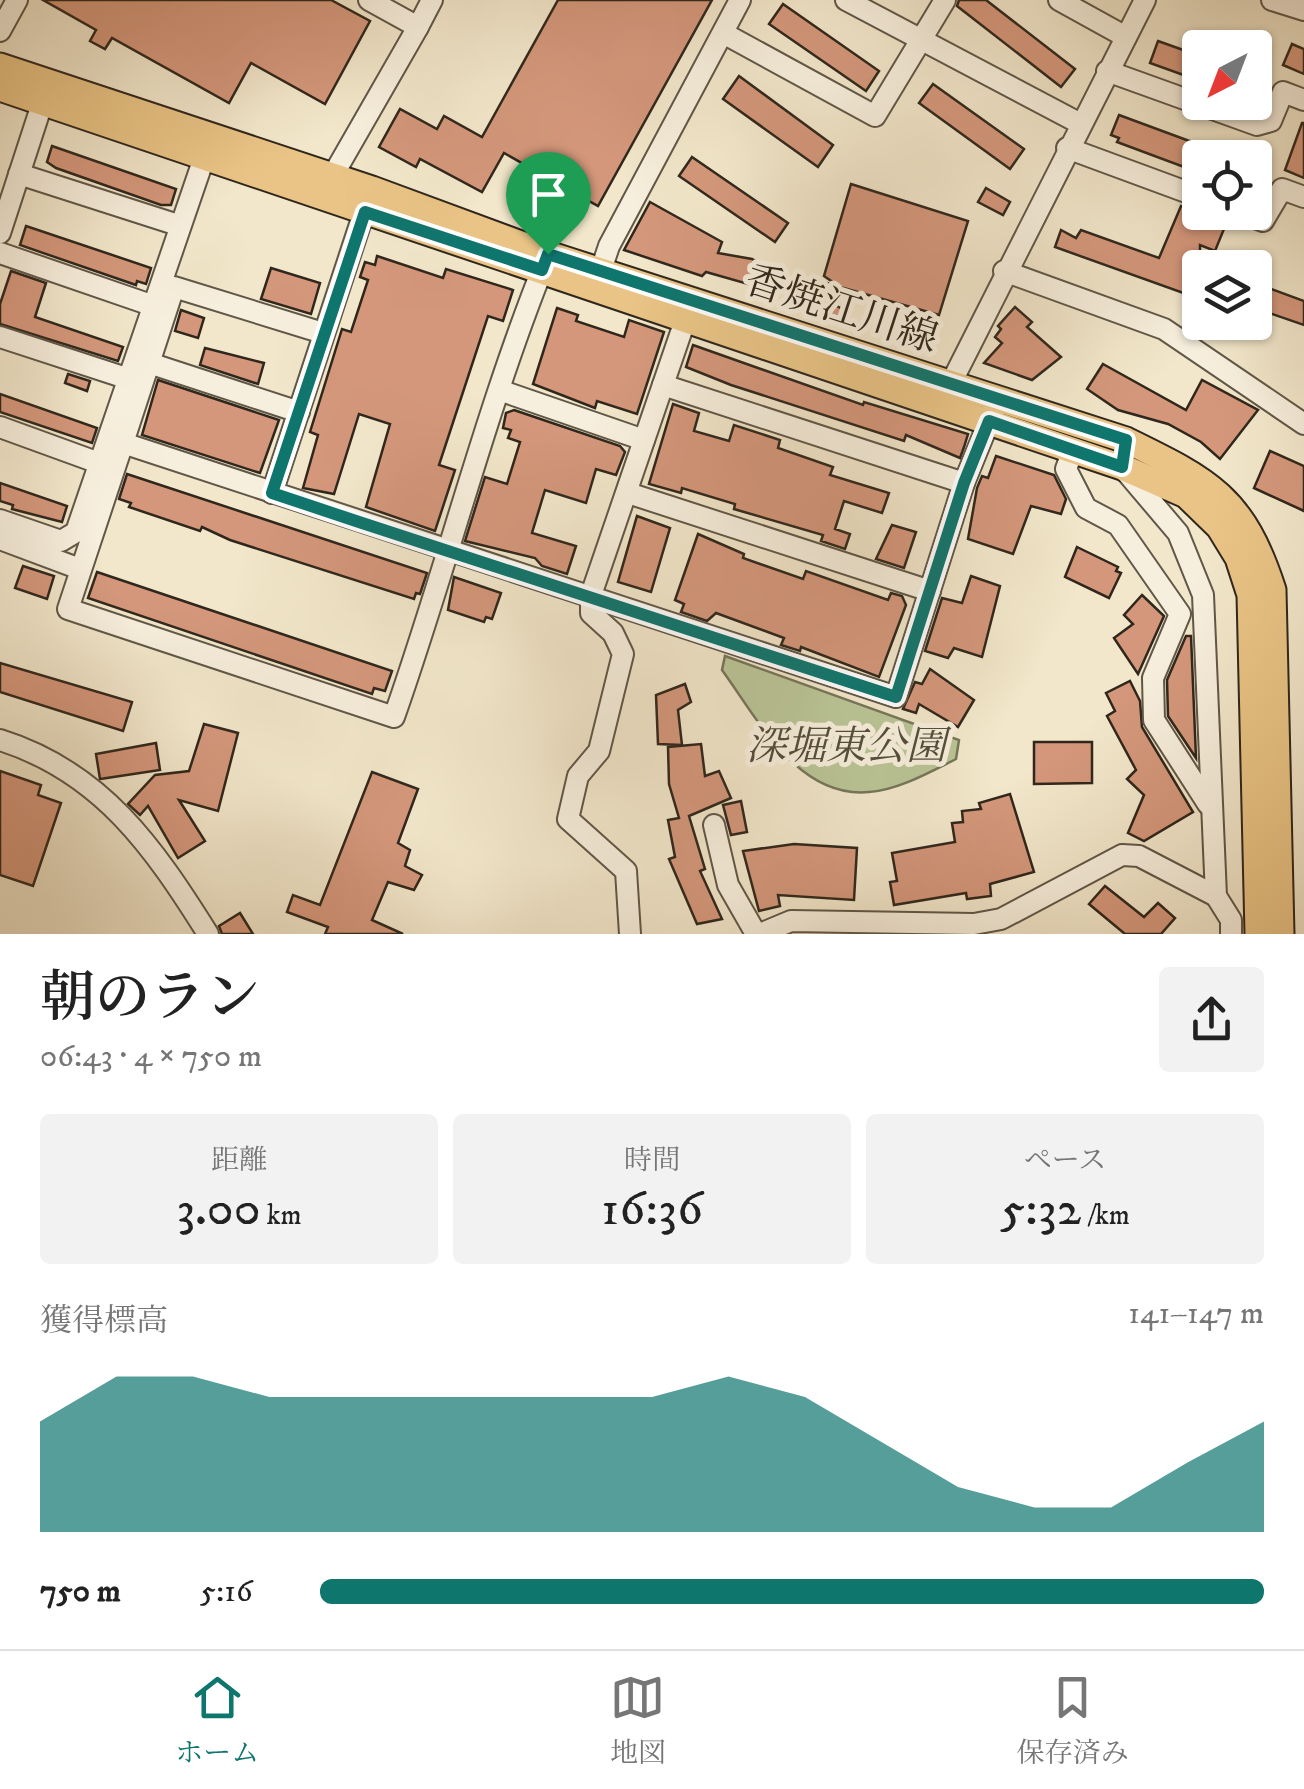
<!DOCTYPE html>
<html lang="ja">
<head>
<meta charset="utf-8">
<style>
	:root { --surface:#fff; --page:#f2f2f2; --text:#222; --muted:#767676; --line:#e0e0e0; --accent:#0f766e }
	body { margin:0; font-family:"IM FELL DW Pica","Noto Serif JP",serif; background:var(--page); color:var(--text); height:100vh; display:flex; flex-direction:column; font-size:38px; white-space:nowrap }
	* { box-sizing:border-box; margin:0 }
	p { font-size:32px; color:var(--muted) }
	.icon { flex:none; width:55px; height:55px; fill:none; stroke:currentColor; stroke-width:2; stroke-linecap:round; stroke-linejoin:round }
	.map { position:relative; height:934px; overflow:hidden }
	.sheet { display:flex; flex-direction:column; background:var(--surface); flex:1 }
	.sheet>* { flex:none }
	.needle { width:65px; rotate:222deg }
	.tools { position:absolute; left:1182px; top:30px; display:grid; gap:20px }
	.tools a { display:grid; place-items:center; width:90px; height:90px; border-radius:10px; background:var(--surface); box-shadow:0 2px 8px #0004; font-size:50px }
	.pin { position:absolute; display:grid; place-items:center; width:85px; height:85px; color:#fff; margin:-102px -42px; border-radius:50% 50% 50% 0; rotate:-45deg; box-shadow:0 0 10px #0007 }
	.pin .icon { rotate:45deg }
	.round { display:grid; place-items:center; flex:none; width:105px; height:105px; border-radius:10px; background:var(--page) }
	.summary { display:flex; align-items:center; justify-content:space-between; height:170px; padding:0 40px }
	h1 { font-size:55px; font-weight:600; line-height:75px }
	.figures { display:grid; grid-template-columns:repeat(3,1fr); gap:15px; height:170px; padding:10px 40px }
	.figures div { display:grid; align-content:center; border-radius:10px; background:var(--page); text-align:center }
	.figures b { font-size:50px; font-weight:600 }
	.figures small { font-size:28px; font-weight:400 }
	.figures p { font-size:28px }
	.chart { height:280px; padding:20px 40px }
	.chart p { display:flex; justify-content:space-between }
	.chart svg { width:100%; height:180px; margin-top:10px; fill:var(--accent); opacity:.7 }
	ul { padding:0 40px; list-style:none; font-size:32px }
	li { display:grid; grid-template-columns:160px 120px 1fr; align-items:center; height:75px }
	li i { height:25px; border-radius:12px; background:var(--accent) }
	.menu { display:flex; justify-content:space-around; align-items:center; height:140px; border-top:2px solid var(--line); background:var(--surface); font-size:28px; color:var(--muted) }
	.menu a { display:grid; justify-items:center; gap:5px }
	.menu .selected { color:var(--accent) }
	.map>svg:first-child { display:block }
</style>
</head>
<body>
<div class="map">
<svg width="1304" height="934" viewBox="0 0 1304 934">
	<rect width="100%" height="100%" fill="#f2e7cb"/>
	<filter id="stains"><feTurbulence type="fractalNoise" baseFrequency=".002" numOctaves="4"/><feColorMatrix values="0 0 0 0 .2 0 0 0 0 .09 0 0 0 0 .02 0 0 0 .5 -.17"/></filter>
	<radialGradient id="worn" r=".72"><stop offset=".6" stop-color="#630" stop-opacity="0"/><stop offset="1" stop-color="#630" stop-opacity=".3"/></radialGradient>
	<!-- green -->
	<path fill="#bac597" stroke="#75765a" stroke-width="2.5" d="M725,656L959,740L956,759C930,772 898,790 869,792C798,799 757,718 722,670Z"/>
	<!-- building -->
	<g fill="#d4977b" stroke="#30271c" stroke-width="2.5">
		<path d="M43,0H331L370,21L325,104L251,63L229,103L112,38L105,49L90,41L96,30Z"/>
		<path d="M558,0H712L598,206L504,153L482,192L420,159L416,167L379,147L400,109L437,129L444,116L482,137Z"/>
		<path d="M959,0H986L1075,69L1061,87L957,6Z"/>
		<path d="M783,4L879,71L866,91L769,24Z"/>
		<path d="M1158,41L1200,56V81L1150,63Z"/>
		<path d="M1292,44L1304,49V74L1283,65Z"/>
		<path d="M739,76L833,145L818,167L723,99Z"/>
		<path d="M933,84L1024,149L1010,169L919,103Z"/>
		<path d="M1119,115L1230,156L1229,158H1200V173L1117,142L1119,138L1111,135Z"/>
		<path d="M1302,123H1304V178L1285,170Z"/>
		<path d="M52,146L176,189L171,205H161L56,168L47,162Z"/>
		<path d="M692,157L788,223L775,242L679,176Z"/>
		<path d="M851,184L968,221L939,315L840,287L824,276Z"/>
		<path d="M986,188L1010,202L1003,215L978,202Z"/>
		<path d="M650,202L722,242L718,253L752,259L768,268L774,274L769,290L706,272L702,276L624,250Z"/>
		<path d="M1181,206L1226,224L1215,251L1200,245V299L1055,247L1061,230L1076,238L1081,230L1159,258Z"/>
		<path d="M26,226L151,268L146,284L137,281L136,285L20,245Z"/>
		<path d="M377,256L443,278L446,269L513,290L503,321L488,316L439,465L455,470L435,531L366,507L390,424L359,414L334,494L303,488L318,435L310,432L342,329L351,332L368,280L360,277L365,262L375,265Z"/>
		<path d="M271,268L320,283L311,314L261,299Z"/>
		<path d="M11,271L46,283L35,317L123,347L118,361L0,324V304Z"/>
		<path d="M827,283L840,287L835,305L846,311L843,318L800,304L805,289L819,296Z"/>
		<path d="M1255,283L1304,301V325L1255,308Z"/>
		<path d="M1015,307L1032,322L1027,327L1061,357L1032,380L984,363L1002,343L995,337L1001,329L998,326Z"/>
		<path d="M557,308L578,315L576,321L624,337L629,320L664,332L637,414L597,401L595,408L533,384Z"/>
		<path d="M181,310L204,318L198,338L175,331Z"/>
		<path d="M693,345L863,405L864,402L968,434L964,447L960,458L906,435L904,441L731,385L686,367Z"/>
		<path d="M205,348L264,363L258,384L200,365Z"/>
		<path d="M1103,364L1186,410L1202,380L1258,410L1220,459L1201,442L1168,424L1118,410L1087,389Z"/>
		<path d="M68,374L90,381L87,391L65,383Z"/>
		<path d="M158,380L279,420L260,473L142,435Z"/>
		<path d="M0,394L97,428L92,443L0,412Z"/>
		<path d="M673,404L699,413L694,431L729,441L734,425L780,440L778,448L833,467L830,475L889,493L882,513L844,501L835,529L850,534L845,549L821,541L823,535L734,509L735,504L682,488L681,493L649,484Z"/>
		<path d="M514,410L620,446L625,452L616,475L596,469L586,503L545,490L532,533L576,546L567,574L542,566L535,558L465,541L485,477L507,484L520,442L508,438L511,430L503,428L506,413Z"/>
		<path d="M1270,451L1304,466V511L1254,488Z"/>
		<path d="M996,456L1054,475L1066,499L1061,514L1031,506L1013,554L968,539L977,488L982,476L988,478Z"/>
		<path d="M127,474L427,573L420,594L416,593L414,599L230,540L202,527L200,531L129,507L131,503L119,499Z"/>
		<path d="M0,483L67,506L62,522L12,509L13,505L0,501Z"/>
		<path d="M637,516L670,528L651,592L618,582Z"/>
		<path d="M892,525L916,532L904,568L876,559Z"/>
		<path d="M698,534L744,554L743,558L803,579L806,571L888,600L891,593L902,596L906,605L879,677L801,647L800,651L781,645L784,638L716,613L707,621L681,612L684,604L675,600Z"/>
		<path d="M1077,547L1118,567L1116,571L1121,573L1109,598L1065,577Z"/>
		<path d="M23,566L54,576L47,599L15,588Z"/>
		<path d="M97,572L392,671L385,691L374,688L372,694L88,598Z"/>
		<path d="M971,576L1000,586L982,657L954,648L948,658L925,651L942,598L962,603Z"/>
		<path d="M454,577L501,593L492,619L486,617L484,622L448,610Z"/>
		<path d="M1142,595L1164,616L1138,674L1114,638L1133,624L1124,615Z"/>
		<path d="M1186,636H1191L1196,758L1168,716L1167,680Z"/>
		<path d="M0,663L132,702L123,731L0,692Z"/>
		<path d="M930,669L974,700L958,727L919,704L916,713L903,709L915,682L922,684Z"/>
		<path d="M1130,681L1140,701L1142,727L1193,812L1144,841L1128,833L1144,795L1127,779L1136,770L1107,716L1115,711L1106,693Z"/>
		<path d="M685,684L691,702L678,710L682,745L658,744L656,695Z"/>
		<path d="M204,724L238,733L218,811L179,800L205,841L178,858L148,806L140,815L128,804L155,775L189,771Z"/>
		<path d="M1034,742H1092V783L1034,784Z"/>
		<path d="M156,743L160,770L100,779L96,754Z"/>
		<path d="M701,744L705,776L719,771L731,798L689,816L705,869L700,871L722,919L697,924L669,859L675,857L668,820L679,818L669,784L668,747Z"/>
		<path d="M0,771L41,785L38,795L61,803L33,886L0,875Z"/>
		<path d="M372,772L418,789L398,843L410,850L405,866L422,875L414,890L388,882L372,920L403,934H325L328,927L287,912L293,895L320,905Z"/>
		<path d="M1010,794L1034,872L990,884L991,896L967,899L966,893L894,905L890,882L897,881L892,853L955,842L952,823L963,822L962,811L981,809L979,803Z"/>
		<path d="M741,801L747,832L731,835L723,805Z"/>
		<path d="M794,844L857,848L854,900L778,895L780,906L759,911L743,851Z"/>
		<path d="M1105,886L1144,917L1158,903L1175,918L1161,934H1125L1089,904Z"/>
		<path d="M240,913L253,934H222L219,926Z"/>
	</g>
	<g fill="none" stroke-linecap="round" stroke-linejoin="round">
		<!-- minor casing -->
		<g stroke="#605748" stroke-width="24">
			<g id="minor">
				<path d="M846,0L1079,123"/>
				<path d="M1059,0L1126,37"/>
				<path d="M1272,0L1304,10"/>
				<path d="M418,27L432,0"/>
				<path d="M0,31L17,0"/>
				<path d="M723,33L875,116L945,0"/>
				<path d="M1107,71L1257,125L1271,121L1283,92L1304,100"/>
				<path d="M1067,148L1200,197"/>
				<path d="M19,174L178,225"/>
				<path d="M332,177L418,27L369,0"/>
				<path d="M1240,212L1263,221L1282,189L1304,197"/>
				<path d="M0,233L42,104"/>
				<path d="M0,253L151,305"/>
				<path d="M601,270L609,246L740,0"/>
				<path d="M1004,271L1164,329L1304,424"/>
				<path d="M323,333L174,287L123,443L896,697L964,483L994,409"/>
				<path d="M0,337L126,378"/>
				<path d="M149,363L299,412"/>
				<path d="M663,385L964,483"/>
				<path d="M502,391L644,440"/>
				<path d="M946,393L1145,0"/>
				<path d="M0,427L99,463"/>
				<path d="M1126,440L1122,467L1178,533L1203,595L1216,896L1231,920V934"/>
				<path d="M123,443L68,609L394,717C447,567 486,408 546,260"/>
				<path d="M1073,450L1066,469L1086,508L1118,525L1180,614L1153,678L1154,720L1208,804"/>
				<path d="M272,493L368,200"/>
				<path d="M628,493L930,591"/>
				<path d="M0,520L61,541L76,532L204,158"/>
				<path d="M0,539L80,569"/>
				<path d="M0,740C102,772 154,848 208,934"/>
				<path d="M714,825L728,885L756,934"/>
				<path d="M630,934L626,871L568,819L578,776L599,751L623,654L613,633L591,613V595L689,309"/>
				<path d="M760,934L791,921L974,924L1001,919L1122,855L1139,856L1216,896"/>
			</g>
		</g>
		<!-- major casing -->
		<g stroke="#30271c" stroke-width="29">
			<g id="major">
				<path d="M0,66L372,189L548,254L1126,440C1210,481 1243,497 1273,590L1281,934"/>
				<path d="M0,88L1122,467L1186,495L1219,527L1238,558L1250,595L1258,934"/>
			</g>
		</g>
		<!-- minor -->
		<use href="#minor" stroke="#f7efdd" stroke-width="20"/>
		<!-- major -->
		<use href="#major" stroke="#e9c486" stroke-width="25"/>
	</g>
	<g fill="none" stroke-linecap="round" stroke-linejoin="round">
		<!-- route casing -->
		<g stroke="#fff" stroke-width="20">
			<path id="route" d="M365,212L542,270L548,254L1126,440L1122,467L989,421L964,483L896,697L359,522L272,493Z"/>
		</g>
		<!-- route -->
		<use href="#route" stroke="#0f766e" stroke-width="12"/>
	</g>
	<g text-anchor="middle" stroke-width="10" stroke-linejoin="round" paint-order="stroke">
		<!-- street labels -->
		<g font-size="40" fill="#30271c" stroke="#f7efdd">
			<text transform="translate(842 308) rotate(18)" y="14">香焼江川線</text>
		</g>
		<!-- park labels -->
		<g font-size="40" font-style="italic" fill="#524e3b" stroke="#f7efdd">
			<text x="846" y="759">深堀東公園</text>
		</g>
	</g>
	<rect width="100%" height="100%" filter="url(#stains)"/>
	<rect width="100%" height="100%" fill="url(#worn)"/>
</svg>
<div class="tools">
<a><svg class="needle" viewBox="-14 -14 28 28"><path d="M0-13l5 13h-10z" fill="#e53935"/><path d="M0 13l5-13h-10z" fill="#767676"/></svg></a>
<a><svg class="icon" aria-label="locate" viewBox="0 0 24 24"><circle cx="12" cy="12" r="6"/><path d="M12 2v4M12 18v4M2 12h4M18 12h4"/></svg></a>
<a><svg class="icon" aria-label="layers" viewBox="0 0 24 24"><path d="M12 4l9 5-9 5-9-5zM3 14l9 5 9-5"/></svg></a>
</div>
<div class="pin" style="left:548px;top:254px;background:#1e9e55"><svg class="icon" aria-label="arrive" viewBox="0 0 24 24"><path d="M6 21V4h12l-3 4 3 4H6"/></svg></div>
</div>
<section class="sheet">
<div class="summary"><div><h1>朝のラン</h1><p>06:43 · 4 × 750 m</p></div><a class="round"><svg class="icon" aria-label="share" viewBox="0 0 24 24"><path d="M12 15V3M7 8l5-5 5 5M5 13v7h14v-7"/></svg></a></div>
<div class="figures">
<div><p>距離</p><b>3.00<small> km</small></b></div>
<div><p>時間</p><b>16:36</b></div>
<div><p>ペース</p><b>5:32<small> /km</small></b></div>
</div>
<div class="chart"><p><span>獲得標高</span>141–147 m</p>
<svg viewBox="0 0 160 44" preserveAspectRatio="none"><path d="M0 44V17L10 6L20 6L30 11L40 11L50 11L60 11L70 11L80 11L90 6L100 11L110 22L120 33L130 38L140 38L150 27L160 17V44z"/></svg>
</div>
<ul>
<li><b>750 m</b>5:16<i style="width:100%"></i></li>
</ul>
</section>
<nav class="menu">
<a class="selected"><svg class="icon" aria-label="home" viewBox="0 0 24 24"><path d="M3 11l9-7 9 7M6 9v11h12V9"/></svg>ホーム</a>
<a><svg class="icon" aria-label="map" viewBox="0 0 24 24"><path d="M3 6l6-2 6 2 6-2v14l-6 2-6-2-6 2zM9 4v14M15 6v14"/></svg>地図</a>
<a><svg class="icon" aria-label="saved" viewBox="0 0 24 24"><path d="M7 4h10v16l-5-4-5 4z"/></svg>保存済み</a>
</nav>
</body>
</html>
